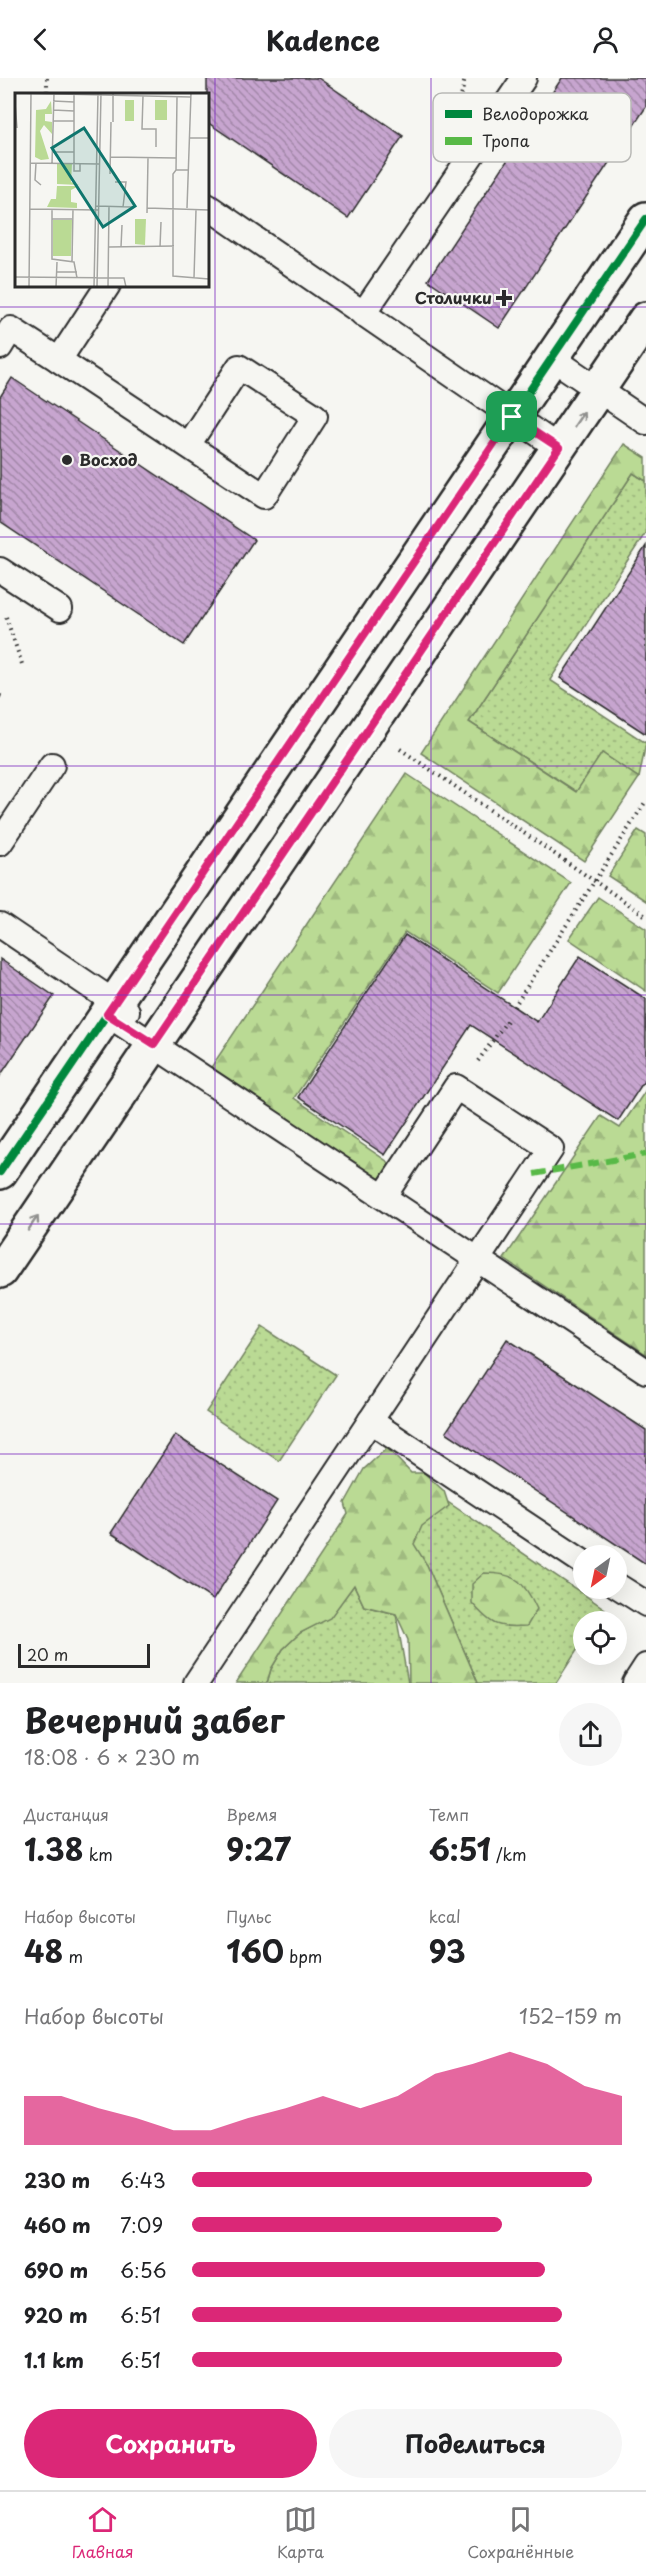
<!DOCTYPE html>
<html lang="ru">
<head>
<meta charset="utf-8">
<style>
	:root { --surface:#fff; --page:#f6f6f6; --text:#202124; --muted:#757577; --line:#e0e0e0; --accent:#db2777 }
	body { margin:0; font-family:"Playpen Sans",sans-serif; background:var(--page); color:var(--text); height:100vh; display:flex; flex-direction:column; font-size:22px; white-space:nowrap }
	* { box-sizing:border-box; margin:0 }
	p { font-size:20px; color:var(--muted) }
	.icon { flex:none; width:33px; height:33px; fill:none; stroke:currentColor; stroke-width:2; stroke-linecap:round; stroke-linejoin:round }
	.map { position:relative; height:1605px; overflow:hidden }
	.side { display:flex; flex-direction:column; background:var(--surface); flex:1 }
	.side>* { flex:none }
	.needle { width:39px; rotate:213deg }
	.tools { position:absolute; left:573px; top:1467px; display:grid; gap:12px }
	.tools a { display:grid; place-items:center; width:54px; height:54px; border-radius:50%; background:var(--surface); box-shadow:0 6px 24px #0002; font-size:30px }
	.scale { position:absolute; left:18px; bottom:15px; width:132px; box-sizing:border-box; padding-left:6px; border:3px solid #2b2b2b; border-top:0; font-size:16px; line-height:21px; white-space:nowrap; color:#2b2b2b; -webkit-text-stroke:4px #f6f6f2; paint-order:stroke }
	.pin { position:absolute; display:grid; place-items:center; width:51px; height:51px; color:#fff; margin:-26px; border-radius:12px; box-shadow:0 3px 9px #0006 }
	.round { display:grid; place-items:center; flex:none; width:63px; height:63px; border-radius:32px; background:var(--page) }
	.overview { display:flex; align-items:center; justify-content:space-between; height:102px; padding:0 24px }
	h1 { font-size:33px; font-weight:700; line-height:45px }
	.figures { display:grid; grid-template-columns:repeat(3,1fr); gap:9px; height:102px; padding:6px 24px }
	.figures div { display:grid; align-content:center }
	.figures b { font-size:30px; font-weight:700 }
	.figures small { font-size:16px; font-weight:400 }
	.figures p { font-size:16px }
	.chart { height:168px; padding:12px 24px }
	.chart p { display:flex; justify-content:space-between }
	.chart svg { width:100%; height:108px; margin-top:6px; fill:var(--accent); opacity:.7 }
	.cta { display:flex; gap:12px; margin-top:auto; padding:12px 24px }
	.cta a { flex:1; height:69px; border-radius:36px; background:var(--accent); color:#fff; font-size:24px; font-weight:700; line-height:69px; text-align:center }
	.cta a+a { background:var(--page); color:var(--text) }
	ul { padding:0 24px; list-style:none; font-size:20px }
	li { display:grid; grid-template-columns:96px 72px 1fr; align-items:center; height:45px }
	li i { height:15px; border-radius:8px; background:var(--accent) }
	header { display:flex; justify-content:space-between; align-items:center; height:78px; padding:0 24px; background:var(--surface); font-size:27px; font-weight:700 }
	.dock { display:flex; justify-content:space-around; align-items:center; height:84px; border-top:2px solid var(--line); background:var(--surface); font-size:16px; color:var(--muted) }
	.dock a { display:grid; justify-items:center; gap:3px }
	.dock .on { color:var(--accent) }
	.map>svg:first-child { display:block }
</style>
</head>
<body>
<header><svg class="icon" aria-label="back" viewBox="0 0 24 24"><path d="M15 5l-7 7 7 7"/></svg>Kadence<svg class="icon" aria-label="person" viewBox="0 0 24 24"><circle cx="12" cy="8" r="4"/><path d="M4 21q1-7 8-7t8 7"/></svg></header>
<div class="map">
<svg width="646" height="1605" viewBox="0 0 646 1605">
	<defs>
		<pattern id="grass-dots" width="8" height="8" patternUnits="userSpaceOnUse" patternTransform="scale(1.5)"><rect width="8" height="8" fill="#bada94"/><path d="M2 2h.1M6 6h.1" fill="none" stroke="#a0bb80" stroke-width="1.8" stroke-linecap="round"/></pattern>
		<pattern id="forest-firs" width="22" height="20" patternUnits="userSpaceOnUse" patternTransform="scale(1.5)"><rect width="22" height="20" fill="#bada94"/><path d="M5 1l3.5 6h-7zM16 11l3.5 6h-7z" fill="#a0bb80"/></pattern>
		<pattern id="building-back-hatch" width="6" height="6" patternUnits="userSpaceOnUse" patternTransform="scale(1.5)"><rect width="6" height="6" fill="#c7a5cf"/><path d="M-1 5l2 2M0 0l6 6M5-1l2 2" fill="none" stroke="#a287a8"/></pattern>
	</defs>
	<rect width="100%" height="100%" fill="#f6f6f2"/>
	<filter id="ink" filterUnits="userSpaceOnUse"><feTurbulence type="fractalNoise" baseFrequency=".0167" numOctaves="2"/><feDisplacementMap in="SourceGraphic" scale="12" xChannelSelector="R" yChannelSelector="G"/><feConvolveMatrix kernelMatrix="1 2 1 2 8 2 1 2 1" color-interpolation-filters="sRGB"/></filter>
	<g filter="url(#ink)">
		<!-- grass -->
		<g fill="url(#grass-dots)" stroke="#728260" stroke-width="1.5">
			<path d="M633,395L646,403V454L550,602L646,665L639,700L602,675L577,714L469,644Z"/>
			<path d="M262,1249L336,1297L279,1383L206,1334Z"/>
			<path d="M383,1380L605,1531L597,1543L584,1544L583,1563L556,1605H478L427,1487L348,1435Z"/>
			<path d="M354,1507L364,1528L396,1536L408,1605H267L271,1591L283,1571L300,1555L330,1539Z"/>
		</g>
		<!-- forest -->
		<g fill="url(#forest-firs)" stroke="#728260" stroke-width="1.5">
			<path d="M624,366L646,380V403L633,395L469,644L576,714L602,675L639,700L584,783L421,675Z"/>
			<path d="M407,696L571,805L498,915L405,854L294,1020L391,1086L379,1104L210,991Z"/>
			<path d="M638,752L646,757V823L608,798Z"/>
			<path d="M598,819L646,851V913L569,861Z"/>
			<path d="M646,1012V1276L504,1181L601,1038L620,1050Z"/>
			<path d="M387,1370L411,1395H424L444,1413L449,1428L422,1448L414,1466L427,1487L478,1605H409L408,1562L396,1536L364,1528L354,1507L330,1540L300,1555L283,1571L271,1591L267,1605H236L348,1436L345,1425L364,1391Z"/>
			<path d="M484,1495C516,1495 524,1503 537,1531L527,1548C497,1550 492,1548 472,1525V1506Z"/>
		</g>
		<!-- building -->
		<g fill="url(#building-back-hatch)" stroke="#2b2b2b" stroke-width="1.5">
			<path d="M207,0H318L403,58L348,140L207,44Z"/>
			<path d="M562,0H646V29L499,250L428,202Z"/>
			<path d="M12,300L254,462L184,567L0,444V319Z"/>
			<path d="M646,468V656L560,600Z"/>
			<path d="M405,857L537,944L580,878L646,921V1000L618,1043L471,947L385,1077L298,1019Z"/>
			<path d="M0,881L54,918L0,998Z"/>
			<path d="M507,1261L646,1352V1486L446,1354Z"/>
			<path d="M175,1357L277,1423L213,1522L111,1455Z"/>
		</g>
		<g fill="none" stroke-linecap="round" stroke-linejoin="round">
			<!-- service casing -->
			<g stroke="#2b2b2b" stroke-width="28">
				<g id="service">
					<path d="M207,128L559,370"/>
					<path d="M363,236L524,0"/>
					<path d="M0,269L11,251L59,282L108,207"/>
					<path d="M552,280L646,344"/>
					<path d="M59,282L264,418L315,338L239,289L188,367"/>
					<path d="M0,492L60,531"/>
					<path d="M0,765L52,687"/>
					<path d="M0,847L127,933"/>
					<path d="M107,936L646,1293"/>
					<path d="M370,1343L584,1485"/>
					<path d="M616,1507L646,1526"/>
					<path d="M196,1605L551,1071L456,1009L384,1118"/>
					<path d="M635,1605L646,1588"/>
				</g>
			</g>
			<!-- tertiary casing -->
			<g stroke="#2b2b2b" stroke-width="38">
				<g id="tertiary">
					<path d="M0,1094L646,141"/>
					<path d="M0,1193L646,241"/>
				</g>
			</g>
			<!-- path -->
			<g stroke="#2b2b2b" stroke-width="4" stroke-dasharray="1.5 4.5" stroke-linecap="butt">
				<path d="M47,0V16"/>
				<path d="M459,29L465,0"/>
				<path d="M6,539L23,589"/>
				<path d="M0,618L3,619"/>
				<path d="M400,671L646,838"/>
				<path d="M514,929L646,723"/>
				<path d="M478,983L509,940"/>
			</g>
			<!-- service -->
			<use href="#service" stroke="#f6f6f2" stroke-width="24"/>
			<!-- tertiary -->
			<use href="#tertiary" stroke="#f6f6f2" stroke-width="33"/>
			<!-- quiet -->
			<path stroke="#58b947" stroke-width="6" stroke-dasharray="12 6" stroke-linecap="butt" d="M534,1096L646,1076"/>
			<!-- cycleway casing -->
			<g stroke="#f6f6f2" stroke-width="11">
				<path id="cycleway" d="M0,1094L646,141"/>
			</g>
			<!-- cycleway -->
			<use href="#cycleway" stroke="#00873e" stroke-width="8"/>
		</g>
		<!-- one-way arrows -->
		<defs><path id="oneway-shaft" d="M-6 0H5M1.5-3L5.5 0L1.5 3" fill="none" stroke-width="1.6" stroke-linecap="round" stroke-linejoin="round" transform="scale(1.5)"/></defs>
		<g stroke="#90908e">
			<use href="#oneway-shaft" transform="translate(579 341) rotate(-56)"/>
			<use href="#oneway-shaft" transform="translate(33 1145) rotate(-56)"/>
		</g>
	</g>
	<g fill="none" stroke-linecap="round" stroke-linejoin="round" filter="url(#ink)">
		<!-- route casing -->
		<g stroke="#fff" stroke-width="12">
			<path id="route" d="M512,339L559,370L154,966L107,936Z"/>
		</g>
		<!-- route -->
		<use href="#route" stroke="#db2777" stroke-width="8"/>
	</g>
	<!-- grid -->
	<path fill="none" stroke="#7b2cbf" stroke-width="1.5" stroke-opacity="0.55" d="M215,0V1605M431,0V1605M0,229H646M0,459H646M0,688H646M0,917H646M0,1146H646M0,1376H646"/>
	<!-- markers -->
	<g fill="#2b2b2b" stroke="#f6f6f2" stroke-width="2">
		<path d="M501 211h6v6h6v6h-6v6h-6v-6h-6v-6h6z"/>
		<circle cx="67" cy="382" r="6"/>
	</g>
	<g text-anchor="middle" stroke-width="4.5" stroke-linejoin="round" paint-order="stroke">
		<!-- poi labels -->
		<g font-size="16" font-weight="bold" fill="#2b2b2b" stroke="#f6f6f2" text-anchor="end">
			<text x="492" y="226">Столички</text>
			<text x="79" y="388" text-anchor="start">Восход</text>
		</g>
	</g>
	<!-- overview -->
	<g transform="translate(15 15)">
		<rect width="194" height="194" fill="#f6f6f2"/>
		<path d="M110,7H119V28H110ZM140,7H152V27H140ZM36,8L37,21H30V28L37,29V41L29,32L25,38L34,66L26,67L20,64L21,17L31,16ZM42,71H57L56,89L64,92L42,91ZM42,93H64L56,97V109L62,110V115L32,114L36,106H41ZM38,127H57L56,163H38Z" fill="#bada94"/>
		<path d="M120,126H131L130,152L120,151Z" fill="#bada94"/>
		<path fill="none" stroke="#a5a5a2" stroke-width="1.5" d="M0,0L176,4M59,2V78H65V71M128,3L127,36H141V54M38,8L59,9M0,10L2,35M38,17L59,18M38,28H59M98,29V0M175,45H194M37,59H59M95,64L161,65M15,70L84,71M21,70L20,87L26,92M37,70L39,1M161,77L162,4M173,77H161L158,81V183L194,186M95,81L96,29M100,89H111L108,114M81,113L117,114M132,115L194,117M172,115L176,0M15,116L83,117M37,116V166L59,169L62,185M132,120L133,65M37,126H57M194,132V174M94,154L159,153M106,154L107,132M145,154L146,129M57,169L58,116M42,179H62M0,184L109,185L111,194M179,185L181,117M14,194L16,0M41,194L42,169M79,194L83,0M82,194L86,0M93,194L94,113"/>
		<path fill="#0f766e" fill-opacity="0.15" stroke="#0f766e" stroke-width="3" d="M69,35L120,113L88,134L37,55Z"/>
		<rect width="194" height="194" fill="none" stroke="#2b2b2b" stroke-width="3"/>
	</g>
	<!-- legend -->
	<rect x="433" y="15" width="198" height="69" rx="9" fill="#f6f6f2" stroke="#b9b9b6" stroke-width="1.5"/>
	<rect x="445" y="32" width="27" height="8" fill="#00873e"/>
	<rect x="445" y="59" width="27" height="8" fill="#58b947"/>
	<g font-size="16" fill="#2b2b2b">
		<text x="482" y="42">Велодорожка</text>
		<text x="482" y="69">Тропа</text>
	</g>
</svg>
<div class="tools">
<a><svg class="needle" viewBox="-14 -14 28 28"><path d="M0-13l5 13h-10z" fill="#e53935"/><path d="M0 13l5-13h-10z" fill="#757577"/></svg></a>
<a><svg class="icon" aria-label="locate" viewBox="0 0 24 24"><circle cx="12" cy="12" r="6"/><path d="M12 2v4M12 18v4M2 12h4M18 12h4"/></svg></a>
</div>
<div class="scale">20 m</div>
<div class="pin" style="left:512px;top:339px;background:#1e9e55"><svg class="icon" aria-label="arrive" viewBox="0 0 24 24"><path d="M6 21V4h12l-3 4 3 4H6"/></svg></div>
</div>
<section class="side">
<div class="overview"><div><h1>Вечерний забег</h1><p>18:08 · 6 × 230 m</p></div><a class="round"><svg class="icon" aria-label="share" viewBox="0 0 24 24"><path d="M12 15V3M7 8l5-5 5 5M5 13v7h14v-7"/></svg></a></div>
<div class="figures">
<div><p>Дистанция</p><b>1.38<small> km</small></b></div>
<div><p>Время</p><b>9:27</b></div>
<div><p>Темп</p><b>6:51<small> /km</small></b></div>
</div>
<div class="figures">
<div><p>Набор высоты</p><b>48<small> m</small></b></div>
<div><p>Пульс</p><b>160<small> bpm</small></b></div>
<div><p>kcal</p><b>93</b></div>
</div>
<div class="chart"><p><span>Набор высоты</span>152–159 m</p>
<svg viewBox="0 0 160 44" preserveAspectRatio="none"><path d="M0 44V24L10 24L20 29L30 33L40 38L50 38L60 33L70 29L80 24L90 29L100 24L110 15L120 11L130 6L140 11L150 20L160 24V44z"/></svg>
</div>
<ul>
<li><b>230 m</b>6:43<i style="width:93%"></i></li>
<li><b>460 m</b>7:09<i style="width:72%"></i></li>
<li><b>690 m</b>6:56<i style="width:82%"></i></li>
<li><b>920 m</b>6:51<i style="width:86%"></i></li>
<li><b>1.1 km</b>6:51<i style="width:86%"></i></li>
</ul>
<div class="cta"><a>Сохранить</a><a>Поделиться</a></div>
</section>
<nav class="dock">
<a class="on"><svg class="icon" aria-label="home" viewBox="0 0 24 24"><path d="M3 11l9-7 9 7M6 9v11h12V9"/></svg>Главная</a>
<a><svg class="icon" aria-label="map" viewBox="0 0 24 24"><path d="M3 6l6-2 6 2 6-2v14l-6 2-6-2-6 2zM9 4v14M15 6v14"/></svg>Карта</a>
<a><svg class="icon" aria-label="saved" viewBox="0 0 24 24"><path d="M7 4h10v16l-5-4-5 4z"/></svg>Сохранённые</a>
</nav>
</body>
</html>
